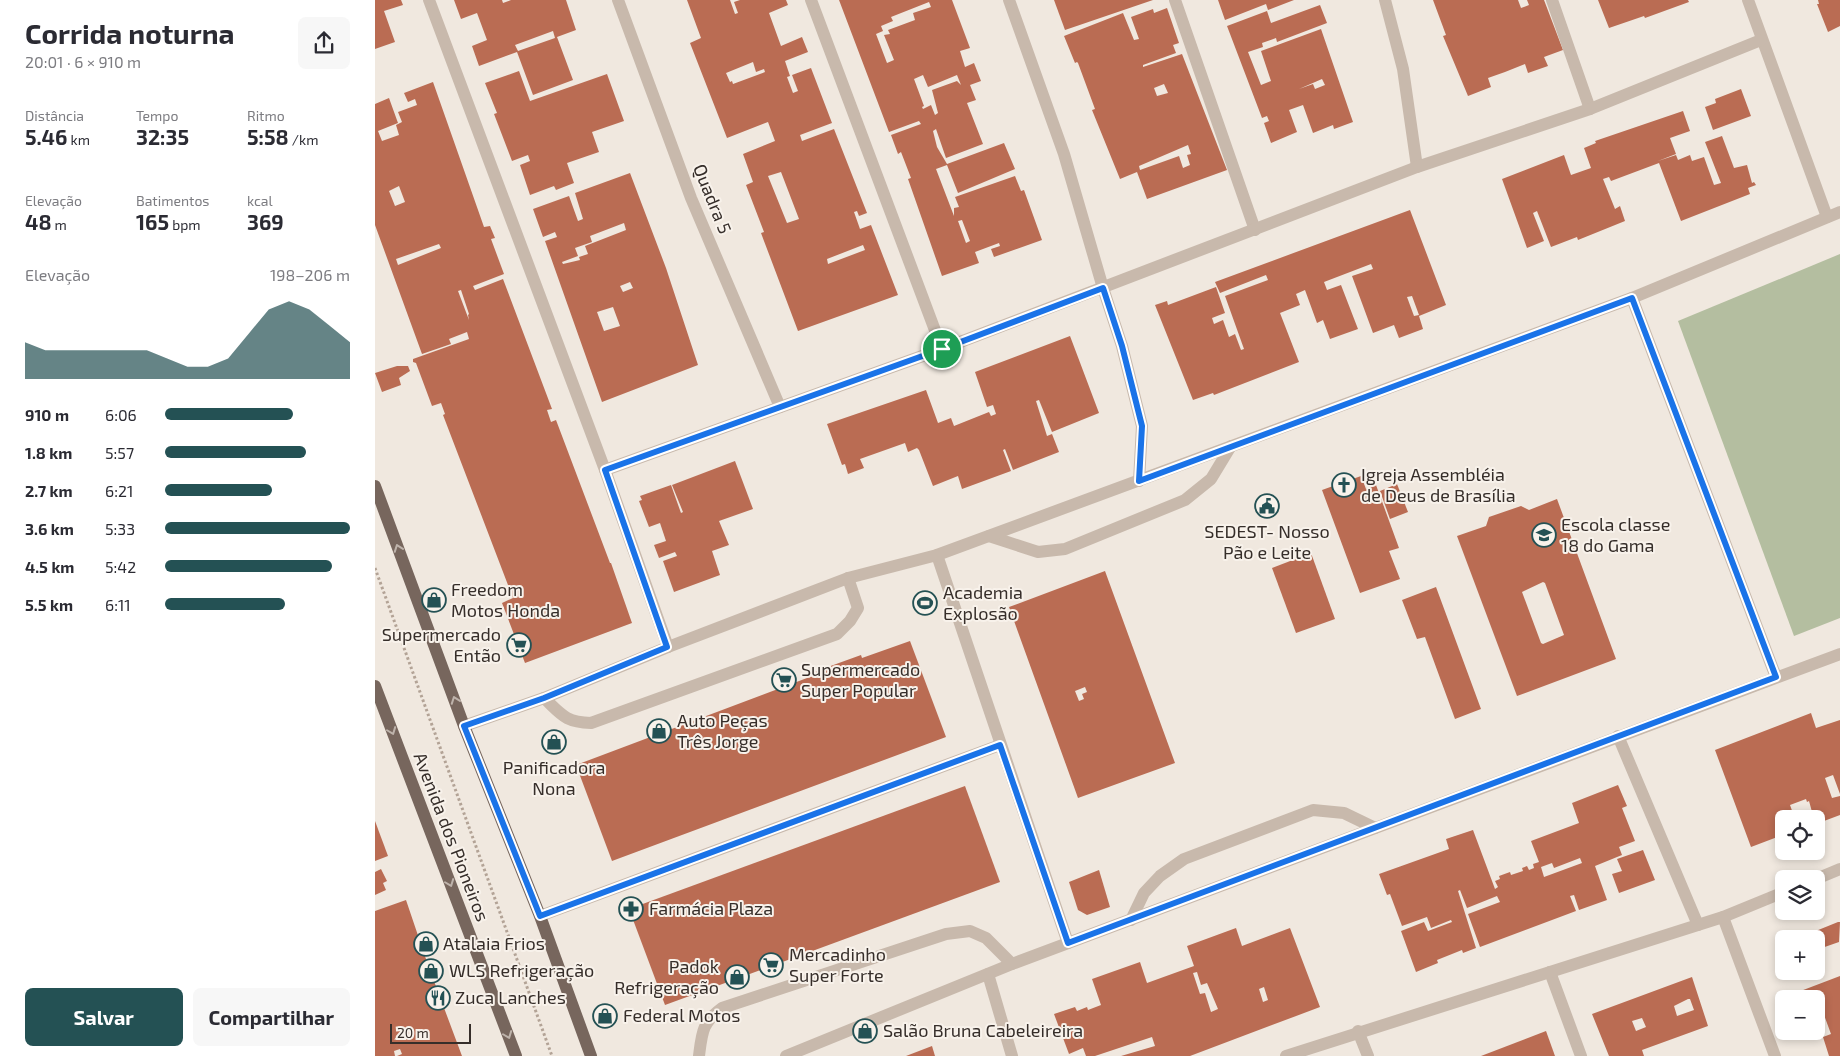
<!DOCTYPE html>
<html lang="pt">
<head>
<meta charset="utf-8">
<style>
	:root { --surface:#fff; --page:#f7f7f7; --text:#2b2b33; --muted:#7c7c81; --accent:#245154 }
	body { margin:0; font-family:"Exo 2",sans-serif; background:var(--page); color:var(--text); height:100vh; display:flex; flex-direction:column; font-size:19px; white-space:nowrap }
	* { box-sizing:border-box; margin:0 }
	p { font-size:16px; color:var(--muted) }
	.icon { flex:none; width:28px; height:28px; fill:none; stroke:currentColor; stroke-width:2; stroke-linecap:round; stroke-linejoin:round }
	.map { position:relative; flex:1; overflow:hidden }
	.side { display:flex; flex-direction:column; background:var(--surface); width:375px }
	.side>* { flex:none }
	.fabs { position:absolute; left:1400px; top:810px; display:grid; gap:10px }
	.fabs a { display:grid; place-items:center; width:50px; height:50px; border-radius:8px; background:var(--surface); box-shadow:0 2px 8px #0003; font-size:25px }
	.scale { position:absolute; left:15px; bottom:12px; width:81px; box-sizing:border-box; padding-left:5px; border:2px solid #362e2a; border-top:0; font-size:14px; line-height:18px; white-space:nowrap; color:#362e2a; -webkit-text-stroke:4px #f8f2eb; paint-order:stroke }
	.pin { position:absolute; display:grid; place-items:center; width:42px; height:42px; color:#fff; margin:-21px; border:2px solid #fff; border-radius:50%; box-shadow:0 1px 5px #0007 }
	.round { display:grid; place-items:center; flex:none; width:52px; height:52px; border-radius:8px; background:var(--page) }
	.head { display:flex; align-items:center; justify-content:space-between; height:85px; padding:0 25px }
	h1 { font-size:28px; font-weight:700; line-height:38px }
	.metrics { display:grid; grid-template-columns:repeat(3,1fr); gap:8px; height:85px; padding:5px 25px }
	.metrics div { display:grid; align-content:center }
	.metrics b { font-size:21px; font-weight:700 }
	.metrics small { font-size:14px; font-weight:400 }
	.metrics p { font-size:14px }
	.chart { height:140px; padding:10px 25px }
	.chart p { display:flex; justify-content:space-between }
	.chart svg { width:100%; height:90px; margin-top:5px; fill:var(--accent); opacity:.7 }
	.cta { display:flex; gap:10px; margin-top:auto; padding:10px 25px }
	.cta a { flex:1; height:58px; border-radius:8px; background:var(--accent); color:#fff; font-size:20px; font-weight:700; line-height:58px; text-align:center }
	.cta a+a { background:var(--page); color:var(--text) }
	ul { padding:0 25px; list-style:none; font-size:16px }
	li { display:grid; grid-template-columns:80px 60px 1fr; align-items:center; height:38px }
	li i { height:12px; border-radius:6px; background:var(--accent) }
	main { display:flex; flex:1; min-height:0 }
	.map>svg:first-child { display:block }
</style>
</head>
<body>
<main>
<section class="side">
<div class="head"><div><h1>Corrida noturna</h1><p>20:01 · 6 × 910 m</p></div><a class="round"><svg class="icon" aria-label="share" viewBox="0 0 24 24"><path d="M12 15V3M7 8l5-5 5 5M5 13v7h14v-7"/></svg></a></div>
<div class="metrics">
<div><p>Distância</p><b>5.46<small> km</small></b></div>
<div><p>Tempo</p><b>32:35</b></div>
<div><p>Ritmo</p><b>5:58<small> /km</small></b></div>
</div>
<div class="metrics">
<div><p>Elevação</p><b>48<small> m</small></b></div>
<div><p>Batimentos</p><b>165<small> bpm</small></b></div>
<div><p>kcal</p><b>369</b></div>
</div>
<div class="chart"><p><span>Elevação</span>198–206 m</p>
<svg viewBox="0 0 160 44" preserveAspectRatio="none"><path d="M0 44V26L10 30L20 30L30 30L40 30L50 30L60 30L70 34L80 38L90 38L100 34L110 22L120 10L130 6L140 10L150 18L160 26V44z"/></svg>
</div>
<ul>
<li><b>910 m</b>6:06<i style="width:69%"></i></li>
<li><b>1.8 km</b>5:57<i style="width:76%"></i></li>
<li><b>2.7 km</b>6:21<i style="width:58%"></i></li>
<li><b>3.6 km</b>5:33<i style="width:100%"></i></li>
<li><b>4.5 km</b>5:42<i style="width:90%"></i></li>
<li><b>5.5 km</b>6:11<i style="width:65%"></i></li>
</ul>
<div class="cta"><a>Salvar</a><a>Compartilhar</a></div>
</section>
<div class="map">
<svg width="1465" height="1056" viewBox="0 0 1465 1056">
	<rect width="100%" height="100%" fill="#f0e8df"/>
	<!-- green -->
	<path fill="#b4bea0" d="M1465,254V618L1419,636L1303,321Z"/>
	<!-- building -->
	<g fill="#ba6c53" fill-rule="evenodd">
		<path d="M0,0H26L28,5L9,11L20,42L0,49Z"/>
		<path d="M79,0H127L128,3L136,0H191L201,30L182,37L198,80L158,95L142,52L104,66L97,46L112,40L102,13L86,19ZM178,31L180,38L143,51L140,45Z"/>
		<path d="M312,0H355L360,14L363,13L359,2L365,0H411L413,5L394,13L406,46L427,37L433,52L410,61L415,76L412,77L418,93L423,91L417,75L436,68L457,123L425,135L427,141L459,129L492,213L484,216L482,211L479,212L485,229L496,225L523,295L423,331L386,233L389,232L371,185L378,182L368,154L400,141L393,122L352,138L315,43L326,38ZM378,62L381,72L389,69L390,72L358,84L357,81L355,82L351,73ZM406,172L424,219L412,223L393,176ZM488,245L490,250L453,264L452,259Z"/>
		<path d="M464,0H577L595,48L585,51L590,67L599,63L606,81L595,85L601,100L592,103L608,144L571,158L561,129L558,131L562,147L572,164L629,143L640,169L583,193L572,165L561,169L579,216V208L584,207L580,197L640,176L646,191L649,190L667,240L619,257L616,249L625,246L624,243L600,252L604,263L567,276L533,179L536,178L526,152L523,154L516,135L546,124L544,121L514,132ZM554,2L556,7L538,13L540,20L513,30L515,34L509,35L519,60L512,63L501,34L508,31L506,26L518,21L516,17ZM548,75L553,87L582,75L586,85L582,81L557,90L563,113L560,115L556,105L548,109L547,107L549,106L539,79ZM587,220L595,241L591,243L583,221Z"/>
		<path d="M679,0H778L690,30Z"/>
		<path d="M843,0H919L893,10L891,4L850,20Z"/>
		<path d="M1058,0H1143L1146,8L1154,5L1152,0H1169L1188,50L1169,57L1173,66L1153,73L1150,64L1130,72L1113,78L1116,87L1093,96L1068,36L1071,35Z"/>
		<path d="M1223,0H1313L1314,2L1270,18L1269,16L1234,28Z"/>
		<path d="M1443,0H1465V26L1453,32L1442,4H1444Z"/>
		<path d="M945,5L952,23L902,42L901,38L887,43L888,47L873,52L886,85L896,81L886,51L946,29L978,122L959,129L958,125L938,133L928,105L914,110L922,132L896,143L889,123L894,121L892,116L887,118L852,26L892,11L896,23ZM947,79L950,85L940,89L938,84L924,89Z"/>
		<path d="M792,8L804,43L798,45L801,53L768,65V67L807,54L852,170L772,199L762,172L745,179L717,110L720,109L703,63L702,62L700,63L689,36L748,13L759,40L764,39L756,17L778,9L779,13ZM789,84L793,93L782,96L779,88ZM813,145L816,154L812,155L815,165L808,168L804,156L765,170L764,166Z"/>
		<path d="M144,71L155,101L232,74L249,121L217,132L224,152L192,163L199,183L181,190L179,186L155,195L145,165L155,161L153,155L137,161L119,114L122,113L110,83Z"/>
		<path d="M58,82L109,227L115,226L120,238L116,239L129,274L98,286L100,290L128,279L177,409L172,410L176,422L181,420L235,563H236L257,623L150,663L127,603L138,598L68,415L70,414L66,403L57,406L41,363L38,362V359L94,339L92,332L74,339L76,344L47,354L0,225V104L14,98L23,123L3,131L7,141L24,135L21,125L27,122L23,112L42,105L40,99L33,102L29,93ZM24,186L30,202L20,206L14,191ZM64,244L66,248L23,265L21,259ZM86,290L94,314L93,315L94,320L83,291Z"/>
		<path d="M1366,89L1376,116L1338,130L1330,107L1341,103L1340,99Z"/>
		<path d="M1308,111L1315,131L1295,138L1301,154L1283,161L1301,155L1303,160L1315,155L1317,161L1329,157L1339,185L1346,183L1330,142L1347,136L1359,168L1372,165L1377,183L1379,182L1381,185L1373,188L1375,194L1306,221L1284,163L1236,181L1234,177L1228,179L1240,209L1245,206L1250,221L1203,240L1202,237L1176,247L1162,211L1158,213L1169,241L1152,248L1127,179L1189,155L1196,175L1216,168L1209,148L1221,143L1220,141Z"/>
		<path d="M255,173L291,268L323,365L227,402L170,241L182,237L180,232L168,237L158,209L194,196L203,221L208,219L200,193ZM249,223L251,230L210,246L213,254L204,257L205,260L188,264L187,262L203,256L200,248L217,242L215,236ZM255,282L258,288L248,292L245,286ZM238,307L245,326L229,331L222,312Z"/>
		<path d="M1035,210L1071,305L1044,316L1048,329L1024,338L1019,325L998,333L977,276L998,269L996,264L949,282L952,290L966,285L983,329L955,339L948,320L942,323L930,290L921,294L925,305L905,313L924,362L839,395L838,393L818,400L780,305L792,301L793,305L841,287L850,313L837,318L839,324L848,320L854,337L860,334L866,350L869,349L850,296L893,280L891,275L845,293L840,282ZM1037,296L1044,315L1039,316L1032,297Z"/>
		<path d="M695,336L724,413L677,432L664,400L661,401L672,436L677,434L684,452L638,470L630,449L628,450L636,471L587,489L583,476L558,486L544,450L542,448L533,452L530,443L485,459L489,468L473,474L470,464L467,465L452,424L551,390L563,423L576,418L579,426L614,412L616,416L621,414L618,405L612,407L600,372Z"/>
		<path d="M22,366H33L35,371L24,378L26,385L7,392L0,373Z"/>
		<path d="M360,461L378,509L344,521L354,545L337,551L345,575L299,592L288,561L302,556L300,552L284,558L279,545L291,541L285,523L274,527L264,501L267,500L265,496L296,485L306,513L308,512L297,485Z"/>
		<path d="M986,476L991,489L1001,485L1024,548L1014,551L1025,579L985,593L947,490Z"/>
		<path d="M1022,484L1033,512L1015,519L1005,491Z"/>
		<path d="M1182,499L1241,659L1142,696L1082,536L1111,526L1114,517L1146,506L1154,510ZM1168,582L1170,583L1189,635L1168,644L1166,643L1147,592Z"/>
		<path d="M936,553L960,619L921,633L897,568Z"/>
		<path d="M730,571L800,763L703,798L634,607ZM710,687L712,692L707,694L709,699L704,701L700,691Z"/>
		<path d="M1061,587L1106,709L1080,719L1050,637L1042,639L1027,600Z"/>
		<path d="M535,641L571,737L237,861L201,765L440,675L439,672L486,655L487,658Z"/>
		<path d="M1436,713L1441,728L1465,720V794L1458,775L1450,778L1457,798L1465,796V815L1441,824V819H1439L1434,801L1432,802L1431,799L1415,805L1420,819H1409V830L1403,832L1405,836L1376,847L1340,750Z"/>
		<path d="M1243,785L1252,806L1247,808L1260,841L1244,847L1247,855L1220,866L1232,900L1204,910L1199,895L1195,896L1201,911L1105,947L1093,914L1125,902L1122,896L1092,908L1085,890L1083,891L1101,948L1088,953L1087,950L1062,960L1063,963L1041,972L1026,931L1049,922L1053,931L1077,922L1076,920L1056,928L1052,917L1027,926L1015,894L1012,895L1004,874L1074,849L1071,839L1098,830L1120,889L1123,887L1120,881L1125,879L1124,876L1135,872L1136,875L1148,871L1147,868L1152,866L1154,870L1159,868L1158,864L1164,862L1156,841L1204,823L1197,803ZM1205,858L1207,863L1169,877L1166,867L1177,863L1179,868Z"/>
		<path d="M590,786L625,882L290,1005L254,909Z"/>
		<path d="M0,821L13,856L0,861Z"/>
		<path d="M1268,850L1280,880L1244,893L1237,874L1247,871L1242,859Z"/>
		<path d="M6,869L12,881L8,883L11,890L0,895V872Z"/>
		<path d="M724,870L735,907L712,915L703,910L694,882Z"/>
		<path d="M31,900L53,965L87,1056H22L27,1054L25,1049L19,1051L20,1056H0V911Z"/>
		<path d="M1463,922H1465L1464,942L1441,950V939H1421Z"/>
		<path d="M861,928L867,946L915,928L945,1007L815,1056H746L780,1046L777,1037L720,1056H711L708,1048L694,1054L679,1014L700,1007L702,1011L712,1007L713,1010L726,1005L717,979L765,962L772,983L819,966L812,946ZM822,972L826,985L832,983L843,1009L836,1012L830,993L825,994L818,973ZM889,987L893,1000L888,1002L884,989Z"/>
		<path d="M1465,976V1056H1454L1448,1037L1456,1034L1445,1004L1441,1005V999H1425L1423,992Z"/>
		<path d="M1317,977L1333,1026L1267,1050L1269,1056H1234L1217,1014ZM1313,999H1315L1319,1010L1302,1016L1299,1006ZM1267,1018L1271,1027L1261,1031L1257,1021Z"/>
		<path d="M1171,1031L1180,1056H1106Z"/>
		<path d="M557,1046L560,1056H531Z"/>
	</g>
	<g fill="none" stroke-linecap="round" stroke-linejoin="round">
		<!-- path -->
		<path stroke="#b3a396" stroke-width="3" stroke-dasharray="2.5 2.5" stroke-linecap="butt" d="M0,568L177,1056"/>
		<!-- minor -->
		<g stroke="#c8b9ac" stroke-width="12">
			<path d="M54,0L230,470L293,647"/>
			<path d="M243,0L316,198L405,407"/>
			<path d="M436,0L567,349"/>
			<path d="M634,0L689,154L728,288L747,346L767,426L764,481"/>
			<path d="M800,0L880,230"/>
			<path d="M1010,0L1028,69L1042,167"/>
			<path d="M1177,0L1215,109"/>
			<path d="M1373,0L1452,217"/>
			<path d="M1257,298L1401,677"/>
			<path d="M230,470L567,349L1042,167L1215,109L1386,40"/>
			<path d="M614,536L663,552L690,549L810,500L836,479L856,446"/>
			<path d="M562,555L693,943"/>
			<path d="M169,698C187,715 190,722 216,723L462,634L475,621L483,608L473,578"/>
			<path d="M89,726L169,698L293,647L473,578L562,555L1257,298L1465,212"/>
			<path d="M1243,736L1323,925"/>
			<path d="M1441,879L1465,869"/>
			<path d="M165,916L625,745"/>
			<path d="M1348,917L1400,1056"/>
			<path d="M756,920L769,893L785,876L809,859L938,810L969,813L1000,828"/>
			<path d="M1175,972L1206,1056"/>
			<path d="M613,974L637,1056"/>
			<path d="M983,1031L993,1056"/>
			<path d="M324,1056C327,1032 327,1023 347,1008L571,934L595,931L611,938L637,964"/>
			<path d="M411,1056L637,964L1465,654"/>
			<path d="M911,1056L1348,917L1409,892"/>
		</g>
		<!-- major -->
		<g stroke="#77665d" stroke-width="12">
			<path d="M0,486L89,726L165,916L216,1056"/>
			<path d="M0,686L141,1056"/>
		</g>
	</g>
	<!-- one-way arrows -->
	<defs><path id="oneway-chevron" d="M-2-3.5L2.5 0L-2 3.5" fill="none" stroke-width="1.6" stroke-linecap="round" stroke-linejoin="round" transform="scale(1.25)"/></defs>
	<g stroke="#beb3ab">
		<use href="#oneway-chevron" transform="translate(23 548) rotate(-110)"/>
		<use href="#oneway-chevron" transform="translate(80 700) rotate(-110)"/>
		<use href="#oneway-chevron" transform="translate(17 731) rotate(69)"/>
		<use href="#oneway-chevron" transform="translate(75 883) rotate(69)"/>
		<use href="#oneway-chevron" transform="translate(133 1035) rotate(69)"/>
	</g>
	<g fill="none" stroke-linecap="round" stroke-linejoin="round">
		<!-- route casing -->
		<g stroke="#fff" stroke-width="10">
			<path id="route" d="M728,288L747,346L767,426L764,481L1257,298L1401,677L693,943L625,745L165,916L89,726L169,698L292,647L230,470L567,349Z"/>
		</g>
		<!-- route -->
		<use href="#route" stroke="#1a73e8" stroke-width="6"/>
	</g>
	<!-- icons -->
	<defs>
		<g id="church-ring" transform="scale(1.25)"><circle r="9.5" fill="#f8f2eb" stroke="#245154" stroke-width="1.5"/><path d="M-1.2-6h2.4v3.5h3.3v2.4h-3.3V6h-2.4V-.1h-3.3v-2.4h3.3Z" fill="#245154"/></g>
		<g id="civic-ring" transform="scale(1.25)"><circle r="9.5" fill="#f8f2eb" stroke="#245154" stroke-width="1.5"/><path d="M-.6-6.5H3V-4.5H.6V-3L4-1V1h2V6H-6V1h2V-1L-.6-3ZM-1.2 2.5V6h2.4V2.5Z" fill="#245154"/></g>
		<g id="school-ring" transform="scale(1.25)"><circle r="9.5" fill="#f8f2eb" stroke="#245154" stroke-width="1.5"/><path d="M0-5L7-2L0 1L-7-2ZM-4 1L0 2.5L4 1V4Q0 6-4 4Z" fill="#245154"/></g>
		<g id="shop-ring" transform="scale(1.25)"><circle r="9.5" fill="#f8f2eb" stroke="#245154" stroke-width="1.5"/><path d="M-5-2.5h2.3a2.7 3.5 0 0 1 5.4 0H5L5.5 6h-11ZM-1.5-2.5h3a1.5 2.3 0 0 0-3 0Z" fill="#245154"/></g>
		<g id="stadium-ring" transform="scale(1.25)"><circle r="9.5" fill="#f8f2eb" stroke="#245154" stroke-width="1.5"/><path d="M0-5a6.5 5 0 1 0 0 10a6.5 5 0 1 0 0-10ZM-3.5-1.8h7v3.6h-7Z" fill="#245154"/></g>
		<g id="supermarket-ring" transform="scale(1.25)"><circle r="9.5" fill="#f8f2eb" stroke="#245154" stroke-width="1.5"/><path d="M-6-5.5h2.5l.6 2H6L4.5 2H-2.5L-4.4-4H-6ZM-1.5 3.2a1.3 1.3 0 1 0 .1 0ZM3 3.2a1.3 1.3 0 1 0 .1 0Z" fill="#245154"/></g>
		<g id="pharmacy-ring" transform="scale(1.25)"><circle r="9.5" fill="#f8f2eb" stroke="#245154" stroke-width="1.5"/><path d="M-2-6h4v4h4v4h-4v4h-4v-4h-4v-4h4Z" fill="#245154"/></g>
		<g id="restaurant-ring" transform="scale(1.25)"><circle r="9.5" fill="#f8f2eb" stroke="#245154" stroke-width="1.5"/><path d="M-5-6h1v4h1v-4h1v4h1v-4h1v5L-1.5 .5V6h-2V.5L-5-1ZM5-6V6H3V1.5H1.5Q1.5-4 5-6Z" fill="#245154"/></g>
	</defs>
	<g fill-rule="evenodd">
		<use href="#church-ring" x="969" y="485"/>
		<use href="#civic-ring" x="892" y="506"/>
		<use href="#school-ring" x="1169" y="535"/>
		<use href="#shop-ring" x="59" y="600"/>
		<use href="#stadium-ring" x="550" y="603"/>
		<use href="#supermarket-ring" x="144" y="645"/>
		<use href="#supermarket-ring" x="409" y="680"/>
		<use href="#shop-ring" x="284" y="731"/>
		<use href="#shop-ring" x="179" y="742"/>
		<use href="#pharmacy-ring" x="256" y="909"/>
		<use href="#shop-ring" x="51" y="944"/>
		<use href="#supermarket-ring" x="396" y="965"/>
		<use href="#shop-ring" x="56" y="971"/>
		<use href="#shop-ring" x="362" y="977"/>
		<use href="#restaurant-ring" x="63" y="998"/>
		<use href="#shop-ring" x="230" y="1016"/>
		<use href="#shop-ring" x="490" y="1031"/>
	</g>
	<g text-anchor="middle" stroke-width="4" stroke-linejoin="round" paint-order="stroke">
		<!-- street labels -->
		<g font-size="18" fill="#362e2a" stroke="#f8f2eb">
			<text transform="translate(337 199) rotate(68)" y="6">Quadra 5</text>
			<text transform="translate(76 837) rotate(69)" y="6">Avenida dos Pioneiros</text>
		</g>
		<!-- poi labels -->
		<g font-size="18" fill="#362e2a" stroke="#f8f2eb" text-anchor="start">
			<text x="986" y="481">Igreja Assembléia<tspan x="986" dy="21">de Deus de Brasília</tspan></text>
			<text x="1186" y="531">Escola classe<tspan x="1186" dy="21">18 do Gama</tspan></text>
			<text x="892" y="538" text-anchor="middle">SEDEST- Nosso<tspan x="892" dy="21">Pão e Leite</tspan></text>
			<text x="76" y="596">Freedom<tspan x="76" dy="21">Motos Honda</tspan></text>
			<text x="568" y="599">Academia<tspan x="568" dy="21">Explosão</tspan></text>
			<text x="126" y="641" text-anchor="end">Supermercado<tspan x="126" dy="21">Então</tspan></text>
			<text x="426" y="676">Supermercado<tspan x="426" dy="21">Super Popular</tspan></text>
			<text x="302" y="727">Auto Peças<tspan x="302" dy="21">Três Jorge</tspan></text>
			<text x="179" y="774" text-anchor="middle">Panificadora<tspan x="179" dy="21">Nona</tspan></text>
			<text x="274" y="915">Farmácia Plaza</text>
			<text x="68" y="950">Atalaia Frios</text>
			<text x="414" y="961">Mercadinho<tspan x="414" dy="21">Super Forte</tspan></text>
			<text x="344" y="973" text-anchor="end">Padok<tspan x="344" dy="21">Refrigeração</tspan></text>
			<text x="74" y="977">WLS Refrigeração</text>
			<text x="80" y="1004">Zuca Lanches</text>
			<text x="248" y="1022">Federal Motos</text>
			<text x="508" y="1037">Salão Bruna Cabeleireira</text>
		</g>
	</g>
</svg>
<div class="fabs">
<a><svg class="icon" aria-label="locate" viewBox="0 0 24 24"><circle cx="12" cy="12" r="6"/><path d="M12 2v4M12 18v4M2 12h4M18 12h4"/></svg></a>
<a><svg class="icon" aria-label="layers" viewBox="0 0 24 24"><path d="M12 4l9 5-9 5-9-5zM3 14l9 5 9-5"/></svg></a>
<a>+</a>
<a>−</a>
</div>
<div class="scale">20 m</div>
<div class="pin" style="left:567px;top:349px;background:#1e9e55"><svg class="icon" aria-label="arrive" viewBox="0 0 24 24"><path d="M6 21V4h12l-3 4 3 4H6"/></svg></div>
</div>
</main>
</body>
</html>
